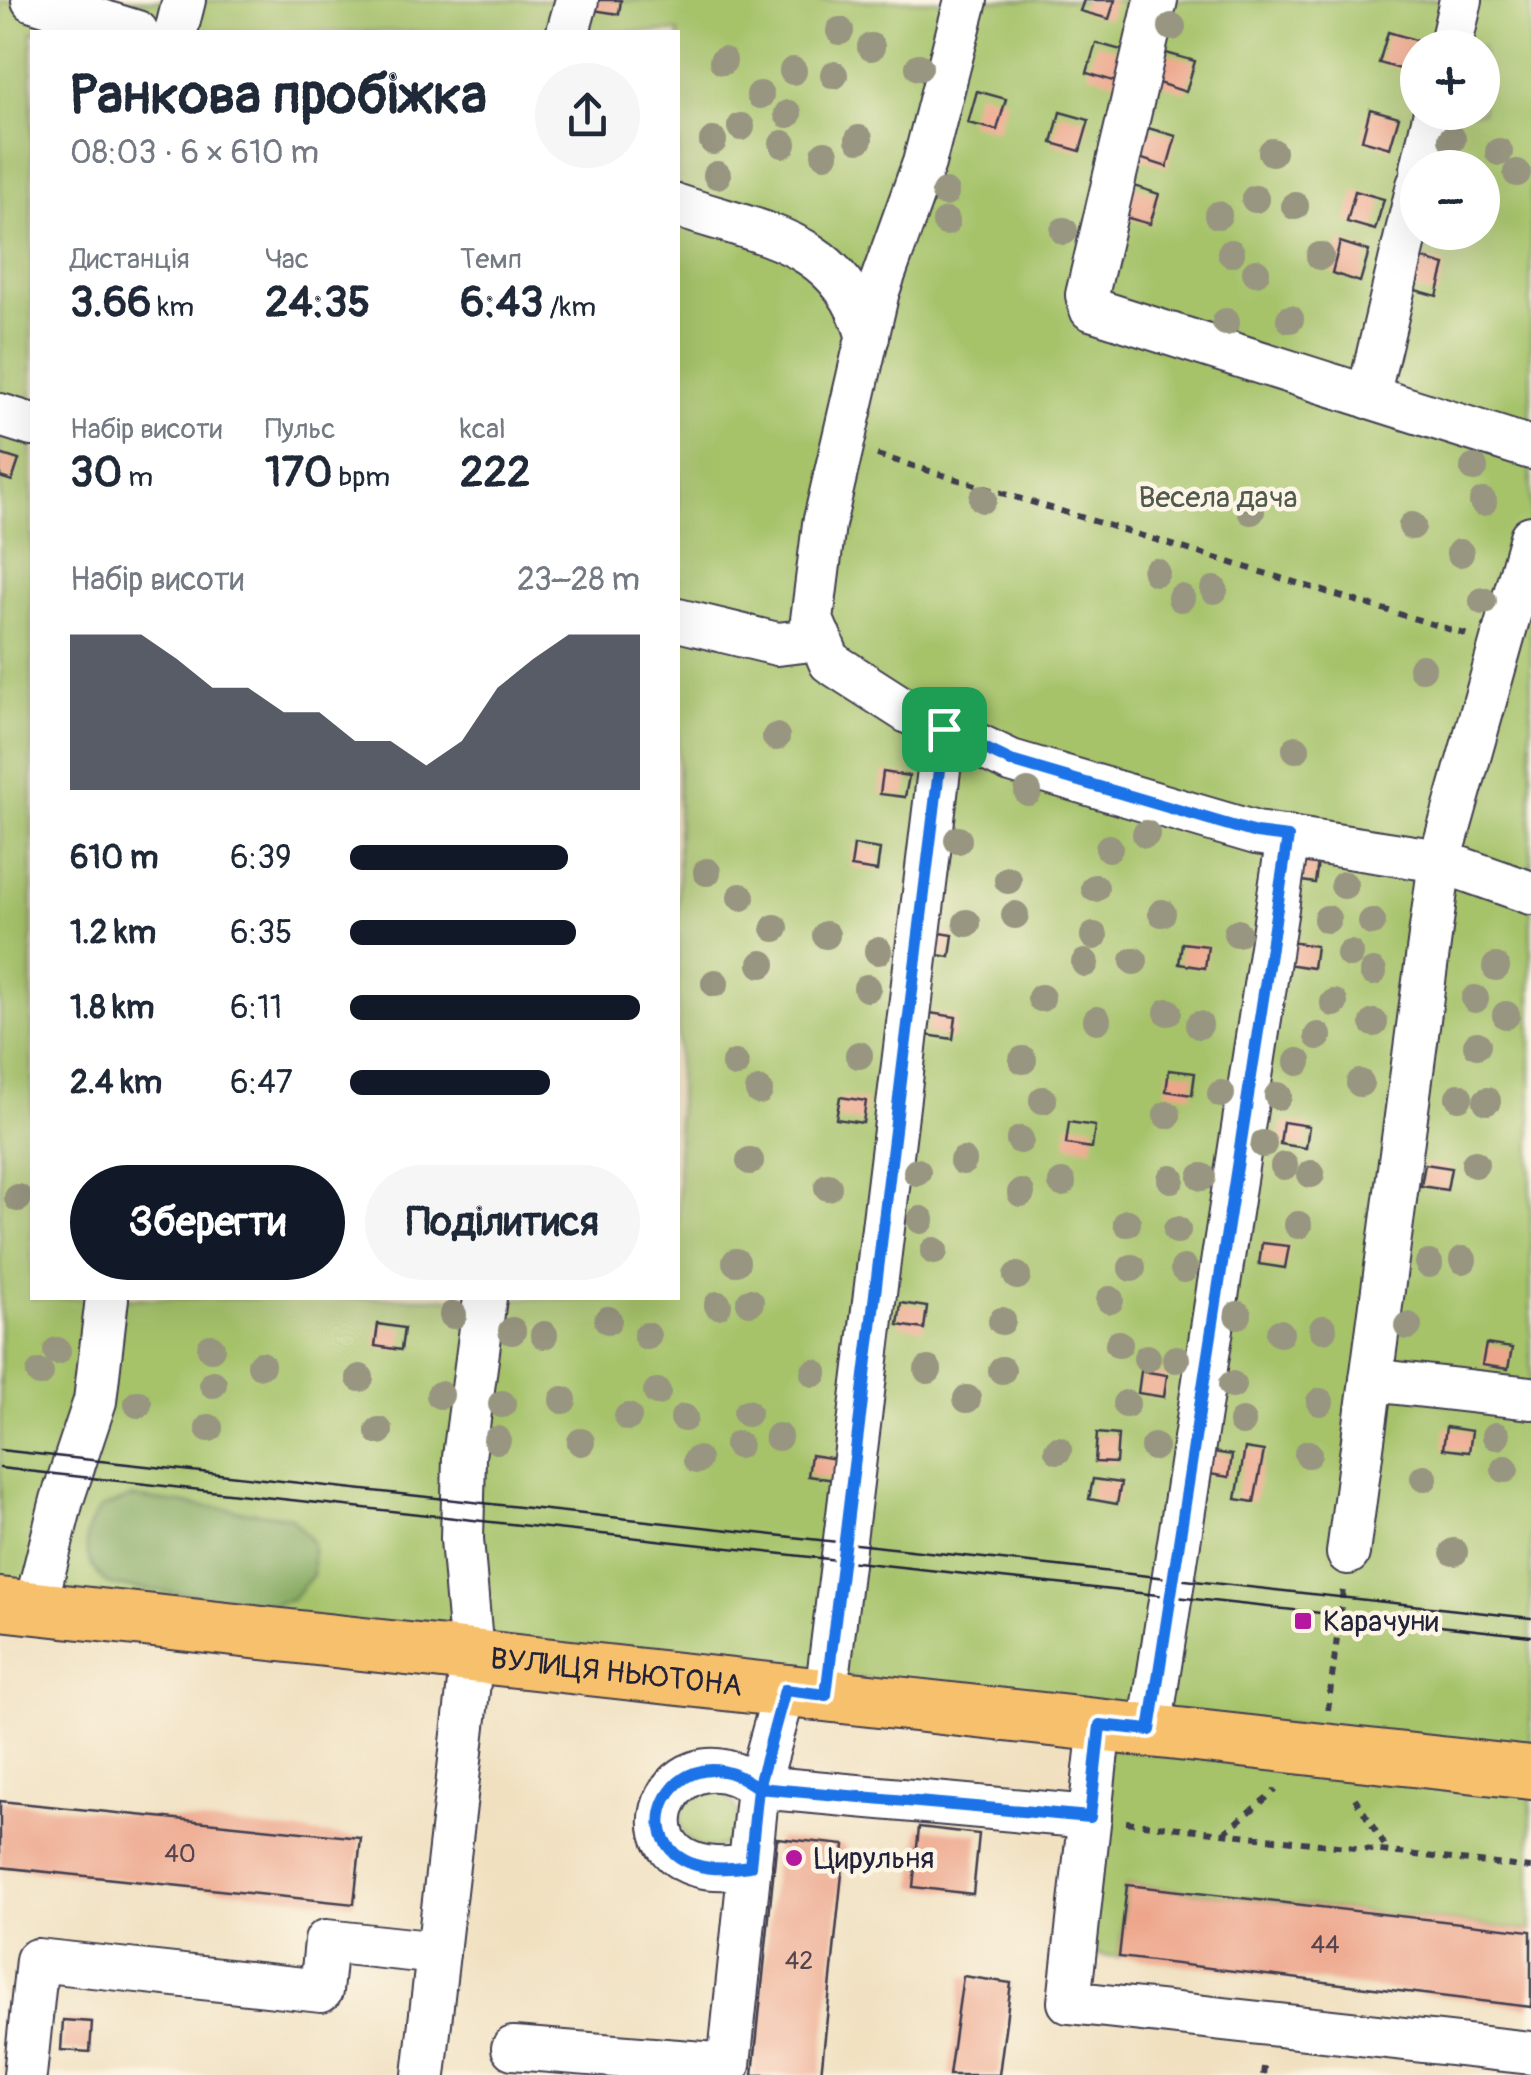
<!DOCTYPE html>
<html lang="uk">
<head>
<meta charset="utf-8">
<style>
	:root { --surface:#fff; --page:#f6f6f7; --text:#1f2937; --muted:#747a83; --accent:#111827 }
	body { margin:0; font-family:Pangolin,sans-serif; background:var(--page); color:var(--text); height:100vh; display:flex; flex-direction:column; font-size:38px; white-space:nowrap }
	* { box-sizing:border-box; margin:0 }
	p { font-size:32px; color:var(--muted) }
	.icon { flex:none; width:55px; height:55px; fill:none; stroke:currentColor; stroke-width:2; stroke-linecap:round; stroke-linejoin:round }
	.map { position:relative; flex:1; overflow:hidden }
	.sheet { position:absolute; left:30px; top:30px; width:650px; height:1270px; display:flex; flex-direction:column; background:var(--surface); border-radius:0px; box-shadow:0 10px 40px #0002 }
	.sheet>* { flex:none }
	.fabs { position:absolute; left:1400px; top:30px; display:grid; gap:20px }
	.fabs a { display:grid; place-items:center; width:100px; height:100px; border-radius:50%; background:var(--surface); box-shadow:0 10px 40px #0002; font-size:50px }
	.pin { position:absolute; display:grid; place-items:center; width:85px; height:85px; color:#fff; margin:-42px; border-radius:20px; box-shadow:0 5px 15px #0006 }
	.round { display:grid; place-items:center; flex:none; width:105px; height:105px; border-radius:52px; background:var(--page) }
	.summary { display:flex; align-items:center; justify-content:space-between; height:170px; padding:0 40px }
	h1 { font-size:55px; font-weight:800; line-height:75px }
	.metrics { display:grid; grid-template-columns:repeat(3,1fr); gap:15px; height:170px; padding:10px 40px }
	.metrics div { display:grid; align-content:center }
	.metrics b { font-size:42px; font-weight:800 }
	.metrics small { font-size:28px; font-weight:400 }
	.metrics p { font-size:28px }
	.chart { height:280px; padding:20px 40px }
	.chart p { display:flex; justify-content:space-between }
	.chart svg { width:100%; height:180px; margin-top:10px; fill:var(--accent); opacity:.7 }
	.button { display:flex; gap:20px; margin-top:auto; padding:20px 40px }
	.button a { flex:1; height:115px; border-radius:60px; background:var(--accent); color:#fff; font-size:40px; font-weight:800; line-height:115px; text-align:center }
	.button a+a { background:var(--page); color:var(--text) }
	ul { padding:0 40px; list-style:none; font-size:32px }
	li { display:grid; grid-template-columns:160px 120px 1fr; align-items:center; height:75px }
	li i { height:25px; border-radius:12px; background:var(--accent) }
	.map>svg:first-child { display:block }
</style>
</head>
<body>
<div class="map">
<svg width="1531" height="2075" viewBox="0 0 1531 2075">
	<rect width="100%" height="100%" fill="#fcf5e5"/>
	<filter id="ink" filterUnits="userSpaceOnUse"><feTurbulence type="fractalNoise" baseFrequency=".01" numOctaves="2"/><feDisplacementMap in="SourceGraphic" scale="20" xChannelSelector="R" yChannelSelector="G"/><feConvolveMatrix kernelMatrix="1 2 1 2 8 2 1 2 1" color-interpolation-filters="sRGB"/></filter>
	<filter id="wash" filterUnits="userSpaceOnUse"><feTurbulence type="fractalNoise" baseFrequency=".0048" numOctaves="4" result="noise"/><feDisplacementMap in="SourceGraphic" scale="40" xChannelSelector="R" yChannelSelector="G"/><feGaussianBlur stdDeviation="2.25" result="paint"/><feColorMatrix in="noise" values="0 0 0 0 0 0 0 0 0 0 0 0 0 0 0 0 0 1.4 0 .05"/><feComposite in="paint" operator="in"/></filter>
	<g filter="url(#wash)">
		<rect width="100%" height="100%" fill="#f0e0c0"/>
		<!-- green -->
		<g fill="#a6c36b" stroke="#647253" stroke-width="2.5" fill-rule="evenodd">
			<path d="M0,0H1531V1752L0,1585ZM32,32H678V1298H32ZM1418,48H1482V112H1418ZM1418,168H1482V232H1418Z"/>
			<path d="M1105,1747L1531,1793V1931L1127,1885L1119,1957L1081,1953Z"/>
			<circle cx="709" cy="1820" r="29"/>
		</g>
		<!-- forest -->
		<path fill="#84a95f" stroke="#53664d" stroke-width="2.5" d="M132,1497L291,1517L313,1543V1575L291,1600L269,1605L110,1585C83,1565 78,1534 101,1508Z"/>
		<g id="blocks">
			<!-- building -->
			<g fill="#eda68b">
				<path d="M595,0H621L619,14L593,10Z"/>
				<path d="M1084,0H1115L1109,19L1080,11Z"/>
				<path d="M1388,32L1416,40L1407,71L1379,63Z"/>
				<path d="M1096,43L1125,51L1116,82L1087,73Z"/>
				<path d="M1166,53L1195,61L1186,92L1158,83Z"/>
				<path d="M977,91L1006,99L997,130L968,123Z"/>
				<path d="M1370,109L1399,117L1390,148L1362,140Z"/>
				<path d="M1060,112L1089,120L1080,151L1052,143Z"/>
				<path d="M1148,128L1176,136L1167,167L1139,158Z"/>
				<path d="M1131,185L1159,194L1150,224L1121,216Z"/>
				<path d="M1355,191L1384,199L1375,230L1347,222Z"/>
				<path d="M1340,242L1369,251L1360,282L1332,273Z"/>
				<path d="M1417,257L1445,265L1437,296L1408,288Z"/>
				<path d="M0,454L19,460L12,481L0,477Z"/>
				<path d="M883,772L909,776L905,797L880,794Z"/>
				<path d="M854,845L880,849L877,871L851,867Z"/>
				<path d="M1292,858L1318,862L1315,883L1289,879Z"/>
				<path d="M928,931L953,935L950,957L924,953Z"/>
				<path d="M1290,942L1316,946L1313,968L1287,964Z"/>
				<path d="M1182,943L1208,946L1205,968L1179,964Z"/>
				<path d="M930,1013L956,1017L953,1039L926,1035Z"/>
				<path d="M1169,1070L1195,1073L1192,1095L1166,1091Z"/>
				<path d="M840,1097L866,1101L863,1123L836,1119Z"/>
				<path d="M1069,1122L1095,1126L1092,1148L1066,1144Z"/>
				<path d="M1283,1122L1309,1126L1306,1148L1280,1144Z"/>
				<path d="M1425,1164L1451,1168L1447,1190L1421,1186Z"/>
				<path d="M1262,1243L1289,1246L1285,1268L1259,1264Z"/>
				<path d="M901,1303L927,1307L924,1329L898,1325Z"/>
				<path d="M378,1324L404,1328L401,1350L375,1346Z"/>
				<path d="M1486,1344L1512,1348L1508,1369L1482,1365Z"/>
				<path d="M1141,1371L1167,1375L1164,1397L1138,1393Z"/>
				<path d="M1446,1427L1472,1431L1469,1452L1443,1449Z"/>
				<path d="M1097,1433L1118,1435L1116,1463L1095,1462Z"/>
				<path d="M1245,1448L1264,1451L1254,1502L1236,1499Z"/>
				<path d="M1207,1451L1232,1455L1229,1477L1203,1473Z"/>
				<path d="M811,1455L837,1459L834,1480L808,1476Z"/>
				<path d="M1093,1479L1121,1483L1117,1504L1089,1499Z"/>
				<path d="M0,1801L361,1838L354,1904L0,1867Z"/>
				<path d="M919,1827L979,1834L973,1894L913,1887Z"/>
				<path d="M777,1838L845,1845L821,2075H753Z"/>
				<path d="M1127,1885L1531,1931V2007L1119,1957Z"/>
				<path d="M963,1976L1011,1983L999,2075H949Z"/>
				<path d="M63,2020L92,2022L90,2052L61,2050Z"/>
			</g>
		</g>
	</g>
	<g filter="url(#ink)">
		<use href="#blocks" fill-opacity="0" stroke="#413e4f" stroke-width="2.5"/>
		<g fill="none" stroke-linecap="round" stroke-linejoin="round">
			<!-- minor casing -->
			<g stroke="#413e4f" stroke-width="46">
				<g id="minor">
					<path d="M33,0L137,32"/>
					<path d="M966,0L924,163L878,291L824,524L812,620L830,662L908,712L1011,761L1256,833L1440,861L1531,893"/>
					<path d="M1156,0L1087,295L1091,309L1531,448"/>
					<path d="M176,32L184,0"/>
					<path d="M568,32L577,0"/>
					<path d="M1450,48L1461,0"/>
					<path d="M1422,168L1435,112"/>
					<path d="M678,206C764,235 839,239 868,337"/>
					<path d="M1368,397L1418,185"/>
					<path d="M0,415L32,425"/>
					<path d="M678,620L777,644L821,639"/>
					<path d="M1371,1380L1531,1398"/>
					<path d="M1348,1553L1440,861L1531,537"/>
					<path d="M35,1607L62,1500L95,1401L107,1298"/>
					<path d="M826,1695L944,729"/>
					<path d="M1100,1725L1069,2002L1531,2053"/>
					<path d="M1150,1730L1288,837"/>
					<path d="M750,1866C602,1890 662,1716 758,1787L785,1690"/>
					<path d="M513,2048L729,2065L758,1787L1090,1817"/>
					<path d="M25,2075L37,1960L321,1991L326,1941L438,1953"/>
					<path d="M424,2075L472,1656L462,1539L464,1457L485,1298"/>
				</g>
			</g>
			<!-- major casing -->
			<g stroke="#413e4f" stroke-width="56">
				<g id="major">
					<path id="s1" d="M0,1604L1531,1773"/>
				</g>
			</g>
			<!-- path -->
			<g stroke="#413e4f" stroke-width="6" stroke-dasharray="8 8" stroke-linecap="butt">
				<path d="M877,455L1468,635"/>
				<path d="M1328,1710L1343,1589"/>
				<path d="M1355,1798L1388,1851"/>
				<path d="M1126,1822L1531,1868"/>
				<path d="M1224,1833L1276,1790"/>
				<path d="M1263,2075L1265,2060"/>
			</g>
			<!-- minor -->
			<use href="#minor" stroke="#fff" stroke-width="42"/>
			<!-- major -->
			<use href="#major" stroke="#f7c06c" stroke-width="52"/>
			<!-- tram -->
			<g stroke="#22223b" stroke-width="2.5">
				<path d="M0,1450L1531,1618"/>
				<path d="M0,1468L1531,1636"/>
			</g>
		</g>
		<!-- trees -->
		<g fill="#989680">
			<circle cx="1172" cy="27" r="14"/>
			<circle cx="840" cy="31" r="14"/>
			<circle cx="871" cy="47" r="14"/>
			<circle cx="723" cy="61" r="14"/>
			<circle cx="919" cy="67" r="14"/>
			<circle cx="793" cy="71" r="14"/>
			<circle cx="834" cy="75" r="14"/>
			<circle cx="760" cy="95" r="14"/>
			<circle cx="788" cy="114" r="14"/>
			<circle cx="741" cy="127" r="14"/>
			<circle cx="859" cy="139" r="14"/>
			<circle cx="1452" cy="139" r="14"/>
			<circle cx="713" cy="141" r="14"/>
			<circle cx="783" cy="144" r="14"/>
			<circle cx="1272" cy="152" r="14"/>
			<circle cx="1499" cy="152" r="14"/>
			<circle cx="825" cy="154" r="14"/>
			<circle cx="1517" cy="173" r="14"/>
			<circle cx="717" cy="175" r="14"/>
			<circle cx="945" cy="193" r="14"/>
			<circle cx="1255" cy="199" r="14"/>
			<circle cx="1295" cy="206" r="14"/>
			<circle cx="1218" cy="215" r="14"/>
			<circle cx="946" cy="222" r="14"/>
			<circle cx="1064" cy="231" r="14"/>
			<circle cx="1231" cy="253" r="14"/>
			<circle cx="1320" cy="256" r="14"/>
			<circle cx="1256" cy="272" r="14"/>
			<circle cx="1290" cy="319" r="14"/>
			<circle cx="1226" cy="322" r="14"/>
			<circle cx="1474" cy="468" r="14"/>
			<circle cx="983" cy="499" r="14"/>
			<circle cx="1483" cy="502" r="14"/>
			<circle cx="1251" cy="511" r="14"/>
			<circle cx="1412" cy="526" r="14"/>
			<circle cx="1460" cy="553" r="14"/>
			<circle cx="1156" cy="572" r="14"/>
			<circle cx="1214" cy="590" r="14"/>
			<circle cx="1181" cy="598" r="14"/>
			<circle cx="1483" cy="601" r="14"/>
			<circle cx="1422" cy="668" r="14"/>
			<circle cx="776" cy="737" r="14"/>
			<circle cx="1296" cy="749" r="14"/>
			<circle cx="1028" cy="792" r="14"/>
			<circle cx="1146" cy="834" r="14"/>
			<circle cx="958" cy="840" r="14"/>
			<circle cx="1109" cy="848" r="14"/>
			<circle cx="707" cy="872" r="14"/>
			<circle cx="1008" cy="880" r="14"/>
			<circle cx="1344" cy="885" r="14"/>
			<circle cx="1095" cy="888" r="14"/>
			<circle cx="741" cy="897" r="14"/>
			<circle cx="1162" cy="913" r="14"/>
			<circle cx="1015" cy="915" r="14"/>
			<circle cx="1327" cy="919" r="14"/>
			<circle cx="1372" cy="922" r="14"/>
			<circle cx="967" cy="923" r="14"/>
			<circle cx="775" cy="928" r="14"/>
			<circle cx="1237" cy="933" r="14"/>
			<circle cx="826" cy="935" r="14"/>
			<circle cx="1094" cy="936" r="14"/>
			<circle cx="878" cy="951" r="14"/>
			<circle cx="1350" cy="954" r="14"/>
			<circle cx="1134" cy="961" r="14"/>
			<circle cx="1085" cy="963" r="14"/>
			<circle cx="762" cy="964" r="14"/>
			<circle cx="1496" cy="967" r="14"/>
			<circle cx="1373" cy="972" r="14"/>
			<circle cx="715" cy="983" r="14"/>
			<circle cx="867" cy="988" r="14"/>
			<circle cx="1041" cy="998" r="14"/>
			<circle cx="1475" cy="999" r="14"/>
			<circle cx="1334" cy="1003" r="14"/>
			<circle cx="1168" cy="1012" r="14"/>
			<circle cx="1506" cy="1015" r="14"/>
			<circle cx="1097" cy="1020" r="14"/>
			<circle cx="1374" cy="1023" r="14"/>
			<circle cx="1199" cy="1025" r="14"/>
			<circle cx="1318" cy="1036" r="14"/>
			<circle cx="1477" cy="1045" r="14"/>
			<circle cx="859" cy="1055" r="14"/>
			<circle cx="1023" cy="1060" r="14"/>
			<circle cx="1298" cy="1062" r="14"/>
			<circle cx="735" cy="1064" r="14"/>
			<circle cx="1360" cy="1083" r="14"/>
			<circle cx="759" cy="1091" r="14"/>
			<circle cx="1221" cy="1094" r="14"/>
			<circle cx="1278" cy="1096" r="14"/>
			<circle cx="1459" cy="1097" r="14"/>
			<circle cx="1043" cy="1100" r="14"/>
			<circle cx="1487" cy="1101" r="14"/>
			<circle cx="1167" cy="1115" r="14"/>
			<circle cx="1020" cy="1140" r="14"/>
			<circle cx="1263" cy="1144" r="14"/>
			<circle cx="750" cy="1161" r="14"/>
			<circle cx="963" cy="1161" r="14"/>
			<circle cx="1475" cy="1164" r="14"/>
			<circle cx="1284" cy="1166" r="14"/>
			<circle cx="917" cy="1172" r="14"/>
			<circle cx="1311" cy="1174" r="14"/>
			<circle cx="1202" cy="1177" r="14"/>
			<circle cx="1171" cy="1179" r="14"/>
			<circle cx="1062" cy="1183" r="14"/>
			<circle cx="828" cy="1187" r="14"/>
			<circle cx="1021" cy="1193" r="14"/>
			<circle cx="18" cy="1198" r="14"/>
			<circle cx="921" cy="1220" r="14"/>
			<circle cx="1127" cy="1223" r="14"/>
			<circle cx="1298" cy="1225" r="14"/>
			<circle cx="1177" cy="1230" r="14"/>
			<circle cx="934" cy="1251" r="14"/>
			<circle cx="1463" cy="1260" r="14"/>
			<circle cx="736" cy="1262" r="14"/>
			<circle cx="1429" cy="1264" r="14"/>
			<circle cx="1132" cy="1268" r="14"/>
			<circle cx="1184" cy="1269" r="14"/>
			<circle cx="1017" cy="1276" r="14"/>
			<circle cx="1110" cy="1300" r="14"/>
			<circle cx="750" cy="1302" r="14"/>
			<circle cx="718" cy="1305" r="14"/>
			<circle cx="453" cy="1315" r="14"/>
			<circle cx="1238" cy="1315" r="14"/>
			<circle cx="608" cy="1320" r="14"/>
			<circle cx="1002" cy="1321" r="14"/>
			<circle cx="1408" cy="1326" r="14"/>
			<circle cx="1323" cy="1329" r="14"/>
			<circle cx="512" cy="1331" r="14"/>
			<circle cx="1280" cy="1333" r="14"/>
			<circle cx="544" cy="1335" r="14"/>
			<circle cx="647" cy="1336" r="14"/>
			<circle cx="1119" cy="1344" r="14"/>
			<circle cx="211" cy="1348" r="14"/>
			<circle cx="57" cy="1351" r="14"/>
			<circle cx="1147" cy="1358" r="14"/>
			<circle cx="1176" cy="1359" r="14"/>
			<circle cx="261" cy="1365" r="14"/>
			<circle cx="928" cy="1370" r="14"/>
			<circle cx="1002" cy="1370" r="14"/>
			<circle cx="40" cy="1373" r="14"/>
			<circle cx="814" cy="1373" r="14"/>
			<circle cx="360" cy="1378" r="14"/>
			<circle cx="213" cy="1384" r="14"/>
			<circle cx="1232" cy="1385" r="14"/>
			<circle cx="657" cy="1392" r="14"/>
			<circle cx="440" cy="1395" r="14"/>
			<circle cx="967" cy="1399" r="14"/>
			<circle cx="563" cy="1400" r="14"/>
			<circle cx="1320" cy="1402" r="14"/>
			<circle cx="138" cy="1404" r="14"/>
			<circle cx="502" cy="1404" r="14"/>
			<circle cx="1126" cy="1404" r="14"/>
			<circle cx="747" cy="1413" r="14"/>
			<circle cx="628" cy="1417" r="14"/>
			<circle cx="684" cy="1418" r="14"/>
			<circle cx="1242" cy="1422" r="14"/>
			<circle cx="209" cy="1428" r="14"/>
			<circle cx="379" cy="1431" r="14"/>
			<circle cx="1496" cy="1436" r="14"/>
			<circle cx="778" cy="1437" r="14"/>
			<circle cx="497" cy="1440" r="14"/>
			<circle cx="581" cy="1442" r="14"/>
			<circle cx="738" cy="1445" r="14"/>
			<circle cx="1154" cy="1447" r="14"/>
			<circle cx="1058" cy="1450" r="14"/>
			<circle cx="1308" cy="1454" r="14"/>
			<circle cx="697" cy="1460" r="14"/>
			<circle cx="1505" cy="1469" r="14"/>
			<circle cx="1424" cy="1478" r="14"/>
			<circle cx="1454" cy="1552" r="14"/>
		</g>
	</g>
	<g fill="none" stroke-linecap="round" stroke-linejoin="round" filter="url(#ink)">
		<!-- route casing -->
		<g stroke="#fff" stroke-width="20">
			<path id="route" d="M944,729L826,1695L785,1690L758,1788L750,1866C601,1890 662,1715 758,1788L1090,1817L1100,1725L1150,1730L1288,837L1256,833L1011,761L944,729"/>
		</g>
		<!-- route -->
		<use href="#route" stroke="#1a73e8" stroke-width="12"/>
	</g>
	<!-- markers -->
	<g fill="#b5179e" stroke="#fcf5e5" stroke-width="4">
		<rect x="1293" y="1611" width="20" height="20" rx="5"/>
		<circle cx="794" cy="1858" r="10"/>
	</g>
	<g text-anchor="middle" stroke-width="9" stroke-linejoin="round" paint-order="stroke">
		<!-- number labels -->
		<g font-size="25" fill="#55434f">
			<text x="180" y="1862">40</text>
			<text x="1325" y="1953">44</text>
			<text x="799" y="1969">42</text>
		</g>
		<!-- park labels -->
		<g font-size="30" fill="#505a4c" stroke="#fcf5e5">
			<text x="1218" y="507">Весела дача</text>
		</g>
		<!-- poi labels -->
		<g font-size="30" fill="#22223b" stroke="#fcf5e5" text-anchor="start">
			<text x="1323" y="1631">Карачуни</text>
			<text x="814" y="1868">Цирульня</text>
		</g>
		<!-- street labels -->
		<g font-size="30" fill="#22223b" stroke="#fcf5e5">
			<text dy="10" stroke="none"><textPath href="#s1" startOffset="620">ВУЛИЦЯ НЬЮТОНА</textPath></text>
		</g>
	</g>
</svg>
<div class="fabs">
<a>+</a>
<a>−</a>
</div>
<div class="pin" style="left:944px;top:729px;background:#1e9e55"><svg class="icon" aria-label="arrive" viewBox="0 0 24 24"><path d="M6 21V4h12l-3 4 3 4H6"/></svg></div>
<section class="sheet">
<div class="summary"><div><h1>Ранкова пробіжка</h1><p>08:03 · 6 × 610 m</p></div><a class="round"><svg class="icon" aria-label="share" viewBox="0 0 24 24"><path d="M12 15V3M7 8l5-5 5 5M5 13v7h14v-7"/></svg></a></div>
<div class="metrics">
<div><p>Дистанція</p><b>3.66<small> km</small></b></div>
<div><p>Час</p><b>24:35</b></div>
<div><p>Темп</p><b>6:43<small> /km</small></b></div>
</div>
<div class="metrics">
<div><p>Набір висоти</p><b>30<small> m</small></b></div>
<div><p>Пульс</p><b>170<small> bpm</small></b></div>
<div><p>kcal</p><b>222</b></div>
</div>
<div class="chart"><p><span>Набір висоти</span>23–28 m</p>
<svg viewBox="0 0 160 44" preserveAspectRatio="none"><path d="M0 44V6L10 6L20 6L30 12L40 19L50 19L60 25L70 25L80 32L90 32L100 38L110 32L120 19L130 12L140 6L150 6L160 6V44z"/></svg>
</div>
<ul>
<li><b>610 m</b>6:39<i style="width:75%"></i></li>
<li><b>1.2 km</b>6:35<i style="width:78%"></i></li>
<li><b>1.8 km</b>6:11<i style="width:100%"></i></li>
<li><b>2.4 km</b>6:47<i style="width:69%"></i></li>
</ul>
<div class="button"><a>Зберегти</a><a>Поділитися</a></div>
</section>
</div>
</body>
</html>
